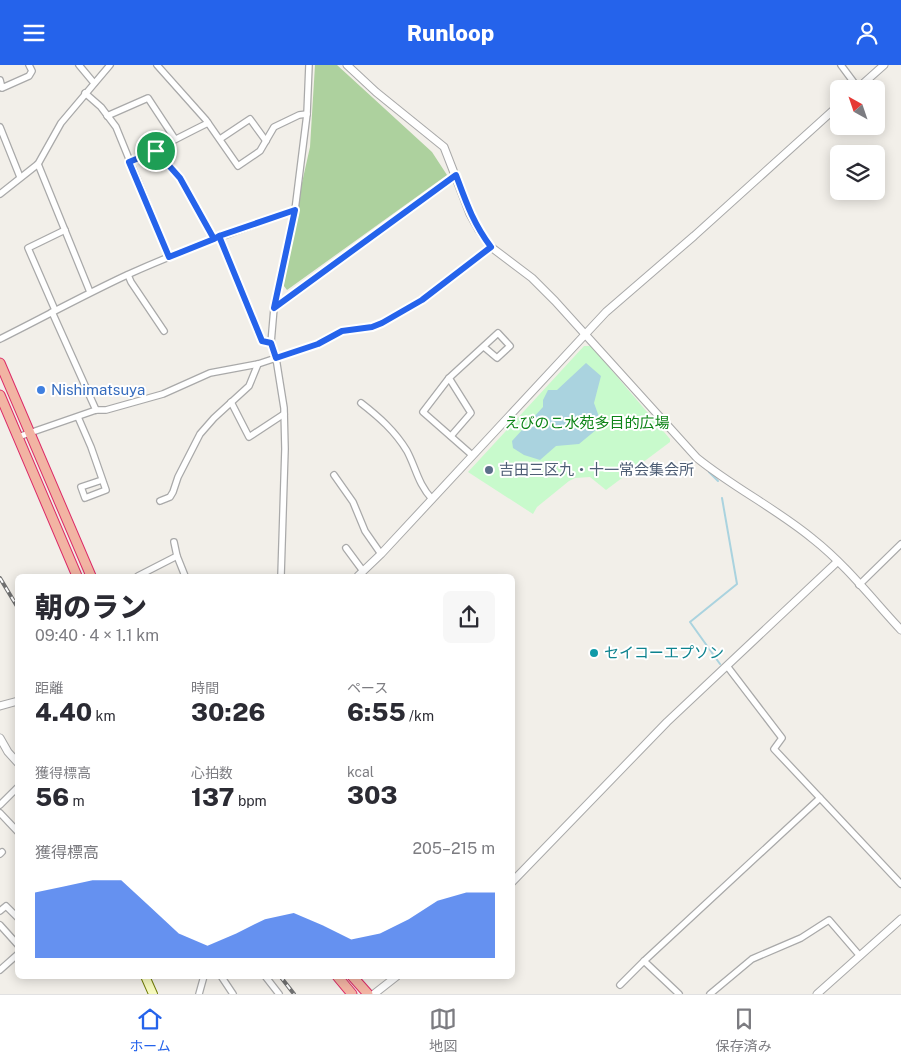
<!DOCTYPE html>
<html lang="ja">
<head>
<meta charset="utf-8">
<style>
	:root { --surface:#fff; --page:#f7f7f7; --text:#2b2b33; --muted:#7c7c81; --line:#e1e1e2; --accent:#2563eb }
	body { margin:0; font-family:"Public Sans","Noto Sans JP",sans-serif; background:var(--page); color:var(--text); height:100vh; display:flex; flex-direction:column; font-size:19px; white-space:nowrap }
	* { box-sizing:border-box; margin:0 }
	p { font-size:16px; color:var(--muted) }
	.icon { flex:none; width:28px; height:28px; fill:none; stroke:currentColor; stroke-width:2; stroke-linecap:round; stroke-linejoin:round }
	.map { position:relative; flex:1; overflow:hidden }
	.sheet { position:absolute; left:15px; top:509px; width:500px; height:405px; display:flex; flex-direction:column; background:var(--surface); border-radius:8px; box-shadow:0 2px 12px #0003 }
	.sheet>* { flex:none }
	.needle { width:32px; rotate:320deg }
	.controls { position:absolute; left:830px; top:15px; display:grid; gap:10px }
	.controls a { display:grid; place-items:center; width:55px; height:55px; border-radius:8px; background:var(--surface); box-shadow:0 2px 12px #0003; font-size:25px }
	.pin { position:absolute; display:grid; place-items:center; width:42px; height:42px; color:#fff; margin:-21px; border:2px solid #fff; border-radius:50%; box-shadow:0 1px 5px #0007 }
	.round { display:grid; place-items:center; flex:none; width:52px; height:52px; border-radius:8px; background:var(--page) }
	.headline { display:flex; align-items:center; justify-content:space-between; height:85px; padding:0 20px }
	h1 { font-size:28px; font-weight:800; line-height:38px }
	.stats { display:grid; grid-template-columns:repeat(3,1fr); gap:8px; height:85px; padding:5px 20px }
	.stats div { display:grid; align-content:center }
	.stats b { font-size:25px; font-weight:800 }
	.stats small { font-size:14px; font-weight:400 }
	.stats p { font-size:14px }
	.chart { height:140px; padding:10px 20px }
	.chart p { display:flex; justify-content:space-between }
	.chart svg { width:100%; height:90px; margin-top:5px; fill:var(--accent); opacity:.7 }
	header { display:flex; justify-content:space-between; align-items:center; height:65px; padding:0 20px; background:var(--accent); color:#fff; font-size:22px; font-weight:800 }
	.menu { display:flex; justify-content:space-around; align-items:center; height:70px; border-top:1px solid var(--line); background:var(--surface); font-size:14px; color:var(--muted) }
	.menu a { display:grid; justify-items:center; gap:2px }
	.menu .selected { color:var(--accent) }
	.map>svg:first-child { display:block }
</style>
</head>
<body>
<header><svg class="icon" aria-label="menu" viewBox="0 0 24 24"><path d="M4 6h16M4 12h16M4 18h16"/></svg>Runloop<svg class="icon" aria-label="person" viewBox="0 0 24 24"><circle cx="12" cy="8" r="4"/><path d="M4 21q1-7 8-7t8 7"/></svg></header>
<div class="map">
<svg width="901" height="929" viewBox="0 0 901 929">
	<rect width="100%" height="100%" fill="#f2efe9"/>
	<!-- forest -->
	<path fill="#add19e" d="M315,0H337L432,87L447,110L287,225L280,216L310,82Z"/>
	<!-- park -->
	<path fill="#c8facc" d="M584,281H591L670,374V377L606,425L590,412L575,413L569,416L537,442L533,449L468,407Z"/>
	<!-- water -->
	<path fill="#aad3df" d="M586,298L601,311L594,338L602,360L579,379L556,381L540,395L524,390L513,383L512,376L543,342V335L548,325H557Z"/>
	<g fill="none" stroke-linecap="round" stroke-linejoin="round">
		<!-- stream -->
		<g stroke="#aad3df" stroke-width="2">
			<path d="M709,407L718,416"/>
			<path d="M720,599L690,557L737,519L722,433"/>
		</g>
		<!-- minor casing -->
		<g stroke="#a9a9a9" stroke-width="8">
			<g id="minor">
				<path d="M79,0L94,18"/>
				<path d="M157,0L206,55L238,101L260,86L274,62L299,50L307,49"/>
				<path d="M841,0L858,23"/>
				<path d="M0,15L2,23L29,11L32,6L29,0"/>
				<path d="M85,28L101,42L116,62L169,192"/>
				<path d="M107,51L148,33L175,74"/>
				<path d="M0,62L20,112"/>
				<path d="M220,74L250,54L266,76"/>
				<path d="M156,86L180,113L214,173"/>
				<path d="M129,97C157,85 181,71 208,58"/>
				<path d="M38,99L90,227"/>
				<path d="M0,129L38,99L61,58L110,0"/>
				<path d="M219,171L262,276L271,278"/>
				<path d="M128,210L131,217L164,266"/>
				<path d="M274,243L456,110"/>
				<path d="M55,245L28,183L65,165"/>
				<path d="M52,247L96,345"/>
				<path d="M0,274C42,253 84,230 127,210C182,185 238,165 295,145"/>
				<path d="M449,313L471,348L451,371"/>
				<path d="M231,337L249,372L284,349"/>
				<path d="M361,338C379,352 395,366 407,386C416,403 418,419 432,434"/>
				<path d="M78,352L91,382L106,425L85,433L81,422L102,415"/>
				<path d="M18,372L96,345H106L163,329L210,308L258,299L318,279L342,266L372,262L382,258L422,235L491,182"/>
				<path d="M472,390L423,347L449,313L498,268L510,281L497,293L484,282"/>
				<path d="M334,410L353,437L365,466L381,489"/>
				<path d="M160,436L170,432L173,427L178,412L200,369L214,353L249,321L258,299"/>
				<path d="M346,483L363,506"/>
				<path d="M177,491L185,511"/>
				<path d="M138,511L177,491L174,477"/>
				<path d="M281,511L285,384L284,343L276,293L271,278L274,243L295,145L307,49L309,0"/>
				<path d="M859,520L901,479"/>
				<path d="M727,601L782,673L774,684L901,819"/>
				<path d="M0,740L18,722"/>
				<path d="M0,748L18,767"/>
				<path d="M0,789L2,787"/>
				<path d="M0,846L6,841L18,853"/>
				<path d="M0,860L18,880"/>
				<path d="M644,896L679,929"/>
				<path d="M0,905L18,889"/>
				<path d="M221,911L233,929"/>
				<path d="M265,911L279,929"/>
				<path d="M620,920L644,896L820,733"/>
				<path d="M199,929L204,911"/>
				<path d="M710,929L752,894L801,873L829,855L860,891"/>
			</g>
		</g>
		<!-- tertiary casing -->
		<g stroke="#a9a9a9" stroke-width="9">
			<g id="tertiary">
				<path d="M347,0L376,27L444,82L470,149L479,165L491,182L532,213L555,236L697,393C734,423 777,444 813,474C846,500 873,535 901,565"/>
				<path d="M857,24L884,0"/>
				<path d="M358,511L381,489L606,247L694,171L839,40"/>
				<path d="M0,641L18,636"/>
				<path d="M0,673L8,687L18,698"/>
				<path d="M512,817L667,657L837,497"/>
				<path d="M374,929L397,911"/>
				<path d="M817,929L901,854"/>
			</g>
		</g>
		<!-- secondary casing -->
		<g stroke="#707d05" stroke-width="10">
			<path id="secondary" d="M145,911L153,929"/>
		</g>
		<!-- trunk casing -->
		<g stroke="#dc2a67" stroke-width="11">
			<g id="trunk">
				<path d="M0,298L91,511"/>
				<path d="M0,330L77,511"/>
				<path d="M337,911L352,929"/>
				<path d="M352,911L368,929"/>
			</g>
		</g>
		<!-- minor -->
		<use href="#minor" stroke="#fff" stroke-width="5.5"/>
		<!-- tertiary -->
		<use href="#tertiary" stroke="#fff" stroke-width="7"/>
		<!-- secondary -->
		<use href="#secondary" stroke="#f7fabf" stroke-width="8"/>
		<!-- trunk -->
		<use href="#trunk" stroke="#f2b4a3" stroke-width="9"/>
		<!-- rail casing -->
		<g stroke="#707070" stroke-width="4">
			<g id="rail">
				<path d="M0,513L18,543"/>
				<path d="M280,911L294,929"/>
			</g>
		</g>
		<!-- rail -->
		<use href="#rail" stroke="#fff" stroke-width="2" stroke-dasharray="5.5" stroke-linecap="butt"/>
	</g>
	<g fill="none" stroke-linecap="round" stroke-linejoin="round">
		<!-- route casing -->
		<g stroke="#fff" stroke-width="10">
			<path id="route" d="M156,86L180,113L214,174L219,171L262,276L271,278L276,293L318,279L342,266L372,262L382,258L422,235L491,182C473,158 466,137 456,110L274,243L295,145L219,171L214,174L169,192L129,97L156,86"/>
		</g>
		<!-- route -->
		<use href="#route" stroke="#2563eb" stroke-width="6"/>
	</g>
	<!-- markers -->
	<circle fill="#3f7fe0" stroke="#fff" stroke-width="2" cx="41" cy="325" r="5"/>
	<circle fill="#5c6f8a" stroke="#fff" stroke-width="2" cx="489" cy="405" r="5"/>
	<circle fill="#0f9aa8" stroke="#fff" stroke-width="2" cx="594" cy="588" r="5"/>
	<g text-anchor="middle" stroke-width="4" stroke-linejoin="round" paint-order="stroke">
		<!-- shop labels -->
		<g font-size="15" fill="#366cbe" stroke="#fff" text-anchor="start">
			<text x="51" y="330">Nishimatsuya</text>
		</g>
		<!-- park labels -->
		<g font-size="15" fill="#0c8416" stroke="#fff">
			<text x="587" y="363">えびのこ水苑多目的広場</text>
		</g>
		<!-- service labels -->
		<g font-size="15" fill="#4e5e75" stroke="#fff" text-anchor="start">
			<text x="499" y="410">吉田三区九・十一常会集会所</text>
		</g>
		<!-- culture labels -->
		<g font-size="15" fill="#0d838f" stroke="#fff" text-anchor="start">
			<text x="604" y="593">セイコーエプソン</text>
		</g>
	</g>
</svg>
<div class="controls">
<a><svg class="needle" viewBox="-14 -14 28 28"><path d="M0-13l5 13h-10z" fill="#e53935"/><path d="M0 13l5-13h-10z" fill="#7c7c81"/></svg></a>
<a><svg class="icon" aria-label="layers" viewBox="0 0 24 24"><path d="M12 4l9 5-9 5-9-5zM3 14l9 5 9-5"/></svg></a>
</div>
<div class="pin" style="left:156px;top:86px;background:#1e9e55"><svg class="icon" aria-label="arrive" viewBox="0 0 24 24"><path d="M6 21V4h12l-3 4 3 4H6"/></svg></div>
<section class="sheet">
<div class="headline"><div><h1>朝のラン</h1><p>09:40 · 4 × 1.1 km</p></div><a class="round"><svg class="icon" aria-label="share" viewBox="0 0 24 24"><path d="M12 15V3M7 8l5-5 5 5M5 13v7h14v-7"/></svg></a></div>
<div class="stats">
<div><p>距離</p><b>4.40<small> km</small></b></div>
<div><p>時間</p><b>30:26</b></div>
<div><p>ペース</p><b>6:55<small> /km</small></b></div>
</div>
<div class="stats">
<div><p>獲得標高</p><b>56<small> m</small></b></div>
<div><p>心拍数</p><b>137<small> bpm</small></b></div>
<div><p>kcal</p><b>303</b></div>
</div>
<div class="chart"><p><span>獲得標高</span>205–215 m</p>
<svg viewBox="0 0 160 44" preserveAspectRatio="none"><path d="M0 44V12L10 9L20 6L30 6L40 19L50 32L60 38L70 32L80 25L90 22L100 28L110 35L120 32L130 25L140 16L150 12L160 12V44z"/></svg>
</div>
</section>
</div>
<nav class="menu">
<a class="selected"><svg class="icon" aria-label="home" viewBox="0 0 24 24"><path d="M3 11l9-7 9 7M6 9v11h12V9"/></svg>ホーム</a>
<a><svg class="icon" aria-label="map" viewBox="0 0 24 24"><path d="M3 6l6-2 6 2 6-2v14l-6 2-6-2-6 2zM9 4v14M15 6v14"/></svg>地図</a>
<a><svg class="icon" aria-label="saved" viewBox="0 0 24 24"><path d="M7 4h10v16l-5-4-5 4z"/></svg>保存済み</a>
</nav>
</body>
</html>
